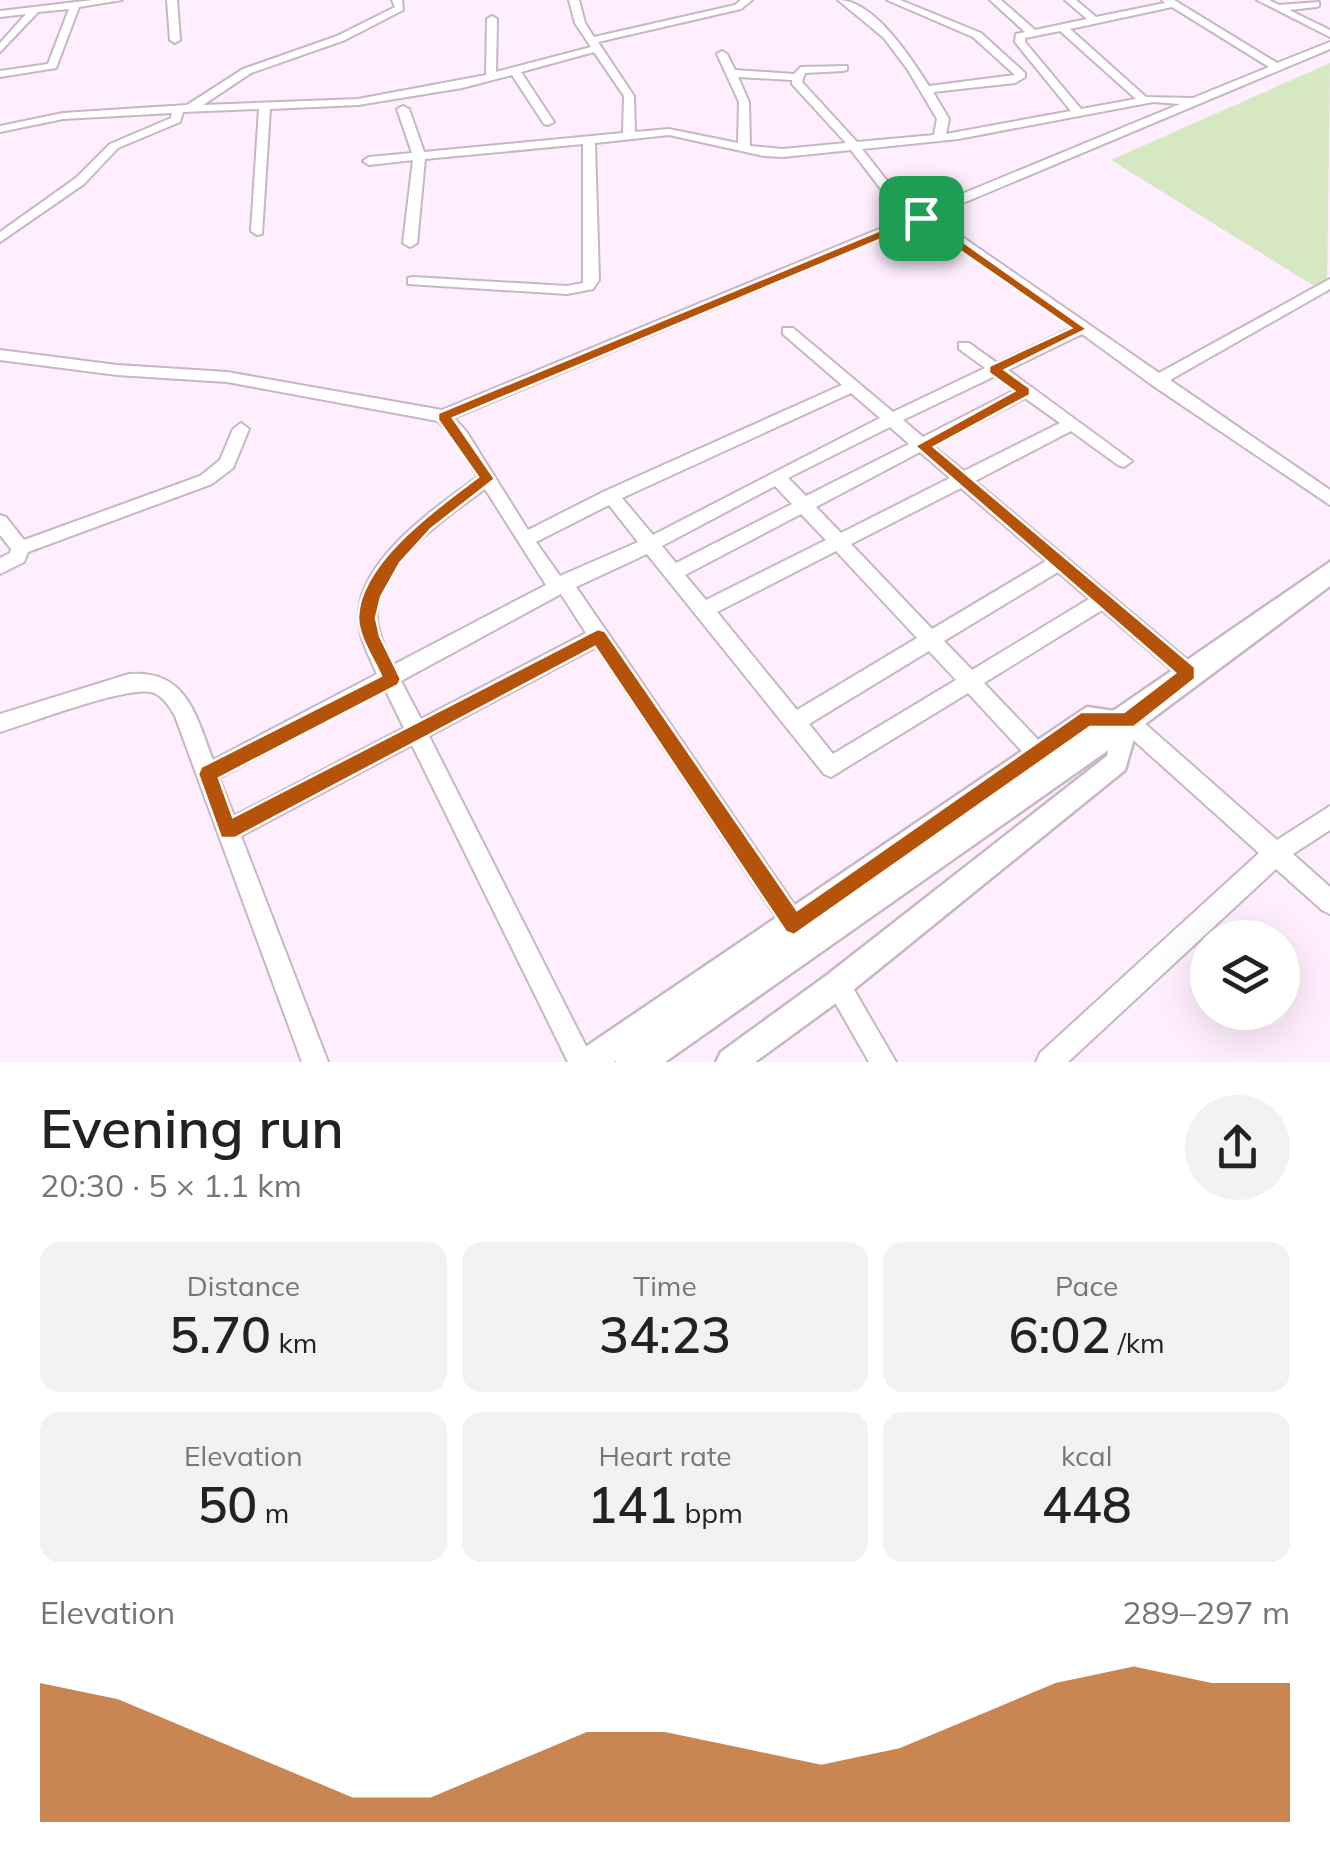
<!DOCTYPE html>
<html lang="en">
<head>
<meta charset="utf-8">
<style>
	:root { --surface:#fff; --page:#f2f2f2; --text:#222; --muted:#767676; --accent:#b45309 }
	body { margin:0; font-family:Mulish,sans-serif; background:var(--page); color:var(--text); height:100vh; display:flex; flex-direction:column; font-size:38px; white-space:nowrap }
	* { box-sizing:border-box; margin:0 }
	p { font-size:32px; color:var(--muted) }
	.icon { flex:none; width:55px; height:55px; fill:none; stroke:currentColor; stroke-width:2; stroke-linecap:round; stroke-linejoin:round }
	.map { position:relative; height:1062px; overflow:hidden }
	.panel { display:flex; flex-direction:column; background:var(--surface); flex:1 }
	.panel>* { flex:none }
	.buttons { position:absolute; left:1190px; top:920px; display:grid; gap:20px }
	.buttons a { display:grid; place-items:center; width:110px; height:110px; border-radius:50%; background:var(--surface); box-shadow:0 10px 40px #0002; font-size:50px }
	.pin { position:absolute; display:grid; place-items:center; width:85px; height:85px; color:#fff; margin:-42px; border-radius:20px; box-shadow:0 5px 15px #0006 }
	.round { display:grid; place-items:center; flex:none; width:105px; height:105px; border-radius:52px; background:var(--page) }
	.headline { display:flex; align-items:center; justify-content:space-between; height:170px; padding:0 40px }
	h1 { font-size:55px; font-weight:600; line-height:75px }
	.stats { display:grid; grid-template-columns:repeat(3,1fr); gap:15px; height:170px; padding:10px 40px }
	.stats div { display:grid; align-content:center; border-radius:20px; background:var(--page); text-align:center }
	.stats b { font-size:50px; font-weight:600 }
	.stats small { font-size:28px; font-weight:400 }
	.stats p { font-size:28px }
	.chart { height:280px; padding:20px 40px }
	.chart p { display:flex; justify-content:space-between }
	.chart svg { width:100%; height:180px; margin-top:10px; fill:var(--accent); opacity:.7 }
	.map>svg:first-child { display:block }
</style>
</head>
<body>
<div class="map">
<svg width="1330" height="1062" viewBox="0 0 1330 1062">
	<rect width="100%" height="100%" fill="#ffeefd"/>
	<!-- green -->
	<path fill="#d6e8c2" d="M1330,63L1327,294L1111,160Z"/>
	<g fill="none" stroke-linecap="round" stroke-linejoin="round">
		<!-- minor casing -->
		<g stroke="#c7b7c5" stroke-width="4">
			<g id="minor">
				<path d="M93,0H122L79,7L56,68L0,77V71L48,64L69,9L38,12L0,52V43L26,14L0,17V11Z"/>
				<path d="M167,0H177L180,40L175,43L170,40Z"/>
				<path d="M392,0H402L403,10L345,40L251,73L203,105L358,99L486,75L487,19L492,16L497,19L496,72L591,47L575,23L569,0H579L585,23L594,37L735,5L741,0H752L741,9L598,42L634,96L635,132L669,129L738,143L739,102L717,54L722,51L727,54L735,70L794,74L801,67L847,66V70L843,71L805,73L802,82L857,142L934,135L937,119L908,70L884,38L838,0C874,0 911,58 929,86L1015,75L973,37L887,0H900L981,33L1025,73V77L1015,83L933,92L949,119L946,134L1071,111L1015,42L1016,34L1025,32L990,0H1001L1035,30L1087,19L1065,0H1076L1096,17L1165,3L1162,0H1174L1277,63L1330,42V49L932,216L1159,373L1330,279V289L1170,380L1330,490V505L1152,385L1082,334L1008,370L1132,461L1124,467L1118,465L1071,431L975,481L1196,667L1199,673L1196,679L1189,682L1182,679L1102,610L984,683L1044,746L1047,753L1044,760L1037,763L1030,760L968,693L831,777L824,774L647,554L576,587L802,916L806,924L802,932L794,936L786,932L596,647L429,736L594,1062H568L412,745L241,836L328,1062H302L175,716C170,708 164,697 154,693C133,683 27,724 0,732V714L129,674C187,669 196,716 213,760L377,674C370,658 360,640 359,622C353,563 436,507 478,477L454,439L438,421L227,382L117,375L0,360V350L117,365L227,372L442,410L913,215L887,197L851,150L783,157L764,156L669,135L595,143L599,280L593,289L567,294L408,284V278L413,277L567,286L583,283V144L425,159L417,243L410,247L403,243L413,160L369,165L363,161L369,157L412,153L397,109L403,106L409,109L424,152L623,133L624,96L594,52L521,72L554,122L548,125L544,124L512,75L462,88L358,105L270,109L262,234L257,235L251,231L259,109L183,112L180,122L118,148L84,184L0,242V232L76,178L110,144L171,118L172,113L63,119L0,132V126L63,113L187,105L243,69L337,36L395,7ZM1172,7L1269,67L1193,98L1146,97L1070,29ZM1060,31L1136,99L1081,109L1025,42V38ZM738,77L792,80V84L846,143L783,149L750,146L749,102ZM1153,102L1180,104L923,210L895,191L862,149L958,139ZM921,221L1073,327L997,363L969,343H959V349L985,368L893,412L793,328H783V334L842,385L605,491L528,530L466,431L454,418ZM995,376L1015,390L923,437L903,420ZM851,393L880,418L653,535L622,498ZM1025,398L1060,423L964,471L933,446ZM890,427L909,444L806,496L788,478ZM920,452L950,478L841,533L816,507ZM775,486L792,504L676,563L662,546ZM961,488L1046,561L932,629L851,544ZM485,489L546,585L393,665C386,651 379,636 377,620C374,566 446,517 485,489ZM609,505L638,542L560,576L536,542ZM801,514L826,540L706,600L685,575ZM836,551L917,638L797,710L717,612ZM1058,572L1089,599L972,670L944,641ZM561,594L586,633L421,719L401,681ZM929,651L956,680L833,754L809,724ZM385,689L404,728L234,816L219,778Z"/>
				<path d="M1257,0H1269L1279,5L1319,2V6L1316,7L1289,10L1330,30V37Z"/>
				<path d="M241,423L249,429L233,468L212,484L28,552L24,562L0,574V558L10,553L11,549L0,535V515L6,517L24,540L200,476L220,460L233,429Z"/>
				<path d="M1127,712L1134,714L1277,840L1330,806V830L1293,854L1330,887V914L1322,910L1276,869L1068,1062H1036L1040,1053L1259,853L1120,728L1117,721L1120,714Z"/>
				<path d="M837,973L846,976L896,1062H869L825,985L828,976Z"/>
			</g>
		</g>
		<!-- tertiary casing -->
		<g stroke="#c7b7c5" stroke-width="5">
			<path id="tertiary" d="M1087,707L1135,714L1139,721L1125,770L847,995L755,1062H716L721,1052L827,975L1107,756L1113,730L1091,729L803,933L614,1062H573L578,1052Z"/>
		</g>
		<!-- secondary casing -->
		<g stroke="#c7b7c5" stroke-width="5">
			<path id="secondary" d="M1330,562V586L1137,730L665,1062H616L621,1049Z"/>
		</g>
		<!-- minor -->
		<use href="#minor" fill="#fff" fill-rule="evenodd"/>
		<!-- tertiary -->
		<use href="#tertiary" fill="#fff" fill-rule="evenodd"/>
		<!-- secondary -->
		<use href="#secondary" fill="#fff" fill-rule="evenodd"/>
	</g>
	<!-- route -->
	<path fill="#b45309" stroke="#fff" stroke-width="2.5" fill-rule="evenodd" d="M917,215H925L1087,329L1005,370L1030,388V395L934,447L1195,667V679L1134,727H1090L794,935L786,932L595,647L235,838H221L198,774L201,767L381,676C373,658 358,637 358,617C360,562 438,507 478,477L438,420V413ZM920,223L1071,328L989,366V373L1014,391L915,446L1175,673L1124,712H1081L797,910L605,631L598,629L233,817L219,778L398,685L401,679L380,636L376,618L381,597L400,563L431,529L495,479L453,418Z"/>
</svg>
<div class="buttons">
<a><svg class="icon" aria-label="layers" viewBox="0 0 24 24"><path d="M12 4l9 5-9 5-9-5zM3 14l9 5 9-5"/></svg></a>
</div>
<div class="pin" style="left:921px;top:218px;background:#1e9e55"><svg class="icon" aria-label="arrive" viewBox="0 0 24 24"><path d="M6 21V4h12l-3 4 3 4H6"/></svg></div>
</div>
<section class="panel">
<div class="headline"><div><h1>Evening run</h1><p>20:30 · 5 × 1.1 km</p></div><a class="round"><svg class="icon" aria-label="share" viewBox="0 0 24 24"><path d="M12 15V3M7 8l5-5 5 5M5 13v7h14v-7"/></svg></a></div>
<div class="stats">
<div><p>Distance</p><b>5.70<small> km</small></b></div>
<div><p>Time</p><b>34:23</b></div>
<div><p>Pace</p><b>6:02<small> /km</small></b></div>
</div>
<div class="stats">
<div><p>Elevation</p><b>50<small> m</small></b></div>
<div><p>Heart rate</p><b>141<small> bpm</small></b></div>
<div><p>kcal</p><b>448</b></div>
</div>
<div class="chart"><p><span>Elevation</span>289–297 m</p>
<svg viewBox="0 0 160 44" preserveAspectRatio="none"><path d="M0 44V10L10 14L20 22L30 30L40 38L50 38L60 30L70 22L80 22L90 26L100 30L110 26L120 18L130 10L140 6L150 10L160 10V44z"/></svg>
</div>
</section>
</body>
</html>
